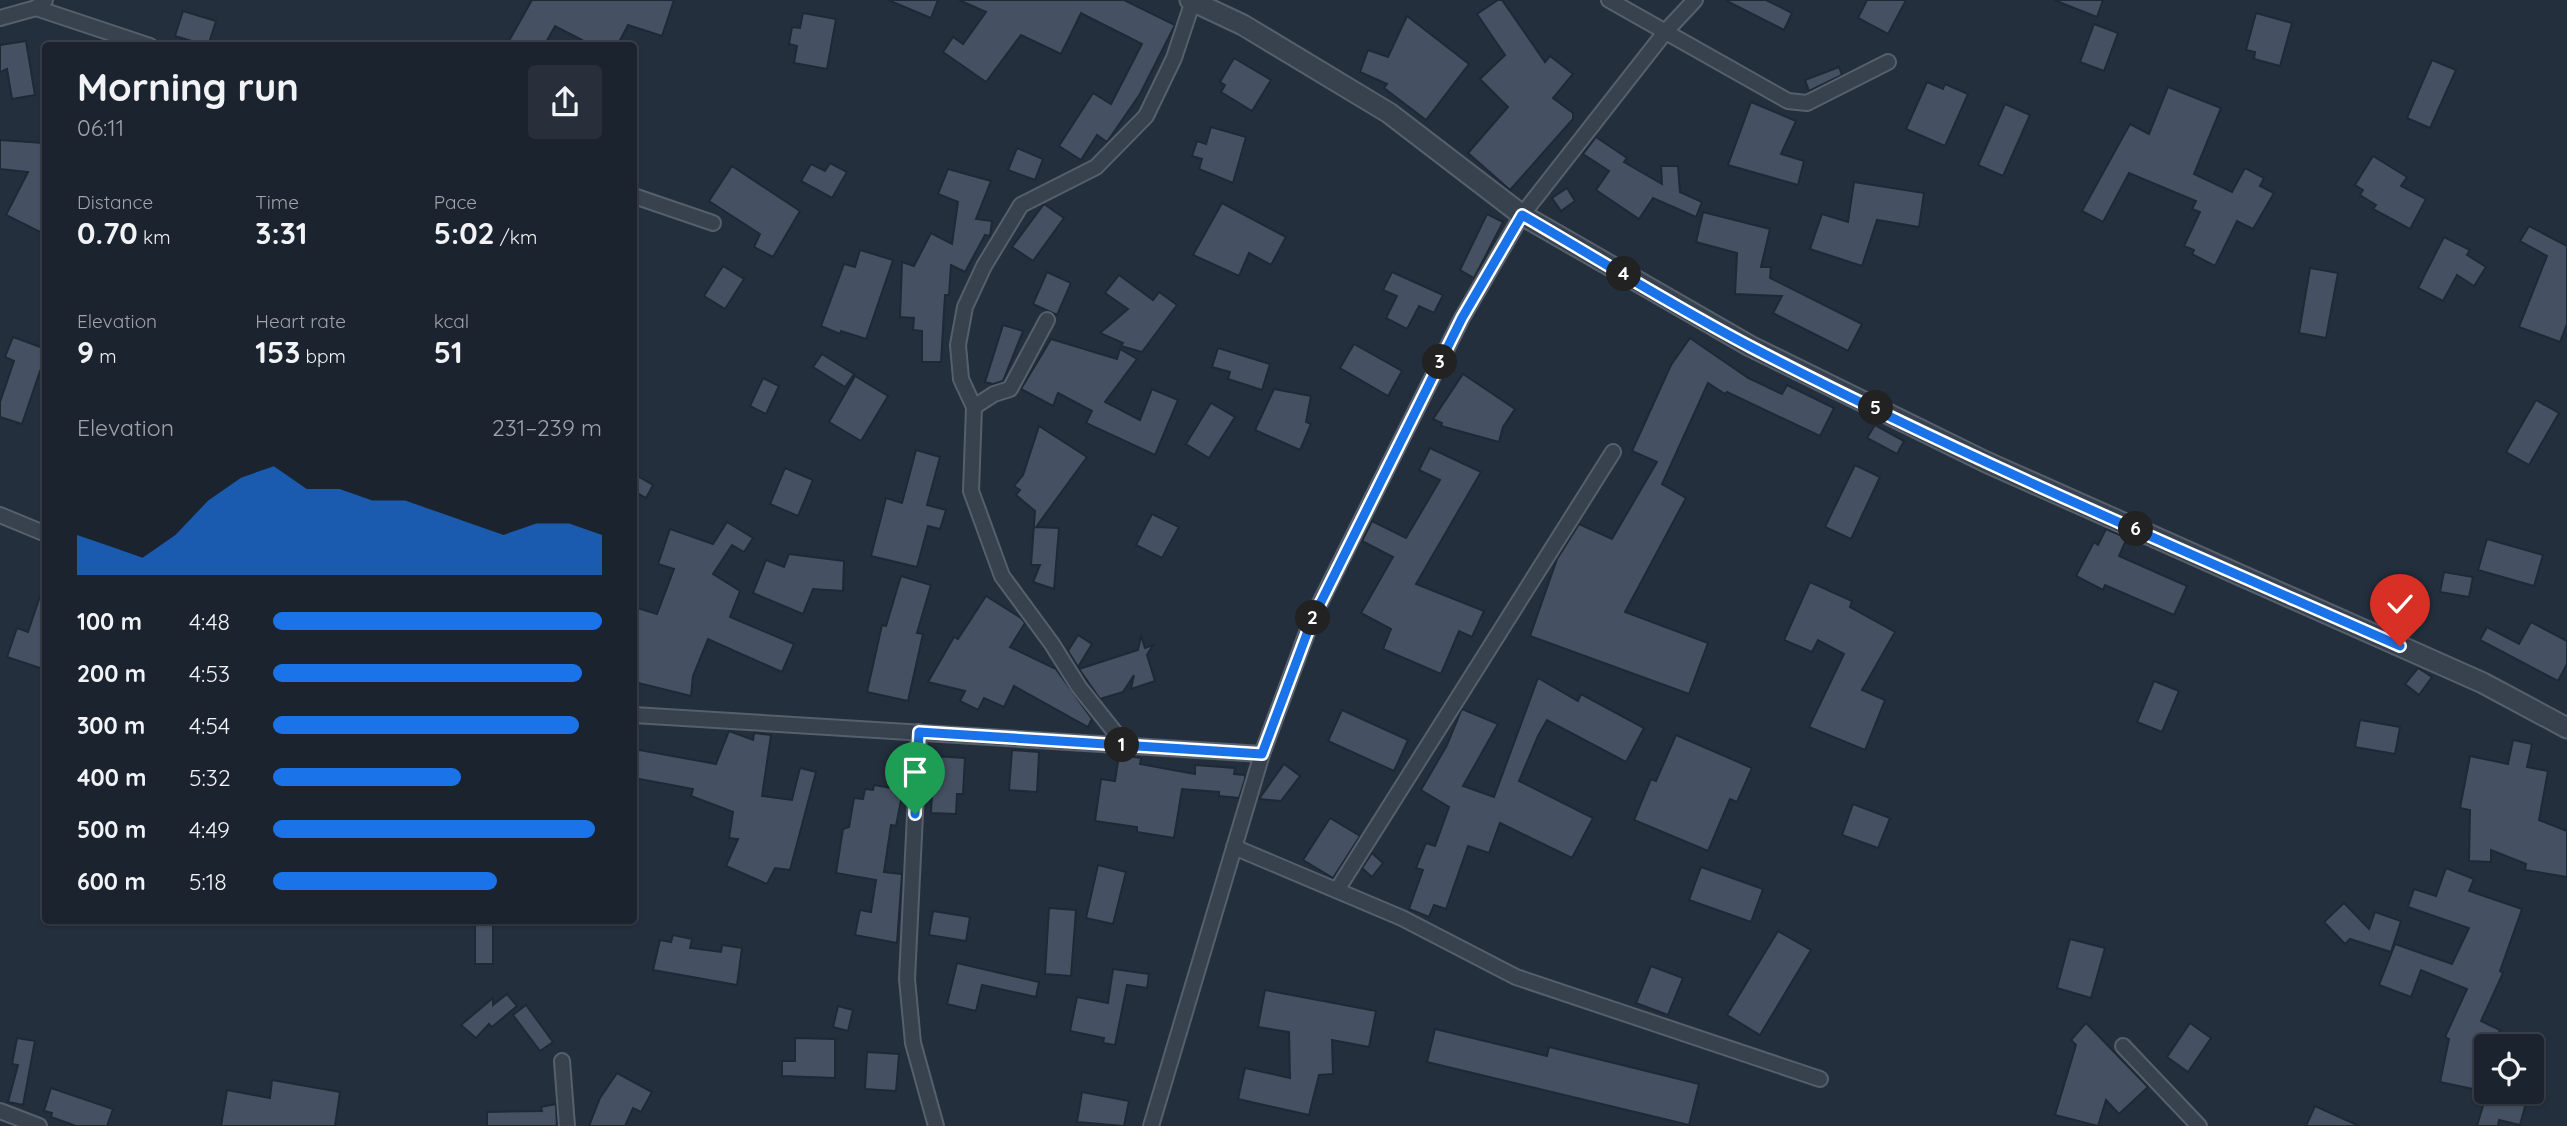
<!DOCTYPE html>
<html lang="en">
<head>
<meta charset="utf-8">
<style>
	:root { --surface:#1b232e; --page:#282f3a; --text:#f1f3f6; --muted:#a0a4aa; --line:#39404a; --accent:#1a73e8 }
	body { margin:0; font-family:Quicksand,sans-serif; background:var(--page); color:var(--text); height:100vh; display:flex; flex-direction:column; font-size:26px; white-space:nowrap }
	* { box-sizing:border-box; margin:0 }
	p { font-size:23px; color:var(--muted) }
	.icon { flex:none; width:38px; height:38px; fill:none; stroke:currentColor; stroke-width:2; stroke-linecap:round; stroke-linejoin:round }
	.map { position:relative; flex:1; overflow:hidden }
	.details { position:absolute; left:42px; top:42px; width:595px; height:882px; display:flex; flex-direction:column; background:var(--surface); border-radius:7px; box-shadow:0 2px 5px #0004,0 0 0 2px var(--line) }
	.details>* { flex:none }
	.controls { position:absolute; left:2474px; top:1034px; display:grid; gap:14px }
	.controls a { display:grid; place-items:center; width:70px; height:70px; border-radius:7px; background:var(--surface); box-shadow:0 2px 5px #0004,0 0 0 2px var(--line); font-size:35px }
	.pin { position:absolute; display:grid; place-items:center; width:60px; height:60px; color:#fff; margin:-72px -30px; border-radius:50% 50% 50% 0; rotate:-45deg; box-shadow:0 0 7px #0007 }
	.pin .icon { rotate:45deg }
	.km { position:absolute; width:35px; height:35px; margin:-18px; border-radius:50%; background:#222; color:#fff; font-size:19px; line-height:35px; text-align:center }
	.round { display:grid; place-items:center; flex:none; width:74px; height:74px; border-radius:7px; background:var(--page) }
	.headline { display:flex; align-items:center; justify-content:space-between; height:119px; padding:0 35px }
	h1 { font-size:38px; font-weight:700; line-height:52px }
	.figures { display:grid; grid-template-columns:repeat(3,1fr); gap:10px; height:119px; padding:7px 35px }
	.figures div { display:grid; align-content:center }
	.figures b { font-size:30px; font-weight:700 }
	.figures small { font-size:19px; font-weight:400 }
	.figures p { font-size:19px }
	.chart { height:196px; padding:14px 35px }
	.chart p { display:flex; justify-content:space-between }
	.chart svg { width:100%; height:126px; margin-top:7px; fill:var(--accent); opacity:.7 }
	ul { padding:0 35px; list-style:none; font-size:23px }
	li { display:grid; grid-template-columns:112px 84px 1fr; align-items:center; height:52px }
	li i { height:18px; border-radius:9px; background:var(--accent) }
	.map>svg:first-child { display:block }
</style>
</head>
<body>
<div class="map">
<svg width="2567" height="1126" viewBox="0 0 2567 1126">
	<rect width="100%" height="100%" fill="#242f3e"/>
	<!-- building -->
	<g fill="#455162" stroke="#1f2835" stroke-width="2">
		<path d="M532,0H674L662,36L628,25L617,46H580L582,40L555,26L544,46H506Z"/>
		<path d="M888,0H938L931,18Z"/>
		<path d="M959,0H1124L1175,25L1140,94L1107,142L1097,135L1081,160L1059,146L1093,93L1111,104L1142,44L1081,13L1061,54L1021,35L986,82L943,52L953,37L963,44L986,12Z"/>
		<path d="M1498,0H1502L1545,62L1550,56L1573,74L1553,98L1573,113V119L1510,190L1468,153L1508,107L1480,79L1505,55L1477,14Z"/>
		<path d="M1725,0H1766L1792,13L1784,30Z"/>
		<path d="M1867,0H1906L1888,34L1858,18Z"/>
		<path d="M2054,0H2103L2097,17Z"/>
		<path d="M183,11L216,21L208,46L175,36Z"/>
		<path d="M803,13L836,19L827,69L794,63L797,46L789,44L792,27L800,28Z"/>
		<path d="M2256,13L2292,23L2280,66L2254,59L2255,52L2246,50Z"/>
		<path d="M1407,16L1469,64L1426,120L1384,88L1387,84L1360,72L1368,50L1388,57Z"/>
		<path d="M2094,24L2118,33L2104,71L2080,62Z"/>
		<path d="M26,41L35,95L12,99L7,69L0,72V45Z"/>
		<path d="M1234,58L1271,80L1252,111L1221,92L1225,85L1220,82Z"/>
		<path d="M2432,60L2456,70L2430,128L2407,118Z"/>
		<path d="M1839,67L1842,75L1809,91L1805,80Z"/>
		<path d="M1927,82L1943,89L1945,84L1968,94L1945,146L1906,129Z"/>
		<path d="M2168,87L2221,108L2194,174L2232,192L2245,168L2264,178L2260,186L2274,193L2253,229L2237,221L2215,266L2192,254L2194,250L2184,246L2200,212L2192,209L2196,201L2129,173L2103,222L2082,211L2130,124L2149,134Z"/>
		<path d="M1751,102L1796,121L1781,154L1804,161L1798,185L1728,165Z"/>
		<path d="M2005,104L2030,115L2003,176L1978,165Z"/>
		<path d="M1211,127L1246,137L1233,183L1199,169L1202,159L1192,156L1197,141L1206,144Z"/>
		<path d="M1596,137L1627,158L1624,162L1662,184L1661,166H1678L1680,192L1702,202L1696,217L1653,198L1639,219L1596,190L1609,171L1583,154Z"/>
		<path d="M46,138V235L6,215L28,172L0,169V140L43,143Z"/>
		<path d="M1017,148L1043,159L1035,180L1008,170Z"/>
		<path d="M2373,156L2407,177L2401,186L2426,199L2410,229L2373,209L2376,205L2360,195L2363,190L2355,185Z"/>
		<path d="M830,163L847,172L832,198L801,181L811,164L825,171Z"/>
		<path d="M732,166L800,211L773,257L754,247L760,234L709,201Z"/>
		<path d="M948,169L991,181L976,219L992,221L990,236L985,235L965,272L951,265L949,295H945L941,362H922V331L913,330L914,318L900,317L902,262L914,266L931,233L952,244L958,202L938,194Z"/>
		<path d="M1854,182L1924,193L1919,227L1877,220L1862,266L1810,249L1822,214L1848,222Z"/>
		<path d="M1567,188L1575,201L1561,211L1552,198Z"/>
		<path d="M1222,203L1286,237L1271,265L1249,253L1239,276L1193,255Z"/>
		<path d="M1044,204L1064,218L1033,261L1012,247Z"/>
		<path d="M1703,212L1770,229L1761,267H1771L1770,278L1862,324L1848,351L1773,313L1782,296L1735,294L1737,253L1696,242Z"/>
		<path d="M1487,214L1503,222L1474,278L1460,270Z"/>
		<path d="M2529,226L2567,246V324L2560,342L2519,327L2547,256L2520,241Z"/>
		<path d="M2444,237L2470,250L2467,255L2486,267L2474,286L2457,275L2443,301L2418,288Z"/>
		<path d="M860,250L893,260L866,339L841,331L840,334L821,326L844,264L855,267Z"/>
		<path d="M723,266L744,279L725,309L704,296Z"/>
		<path d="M2310,268L2338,273L2326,338L2299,333Z"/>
		<path d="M1047,272L1071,283L1057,315L1033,304Z"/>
		<path d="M1392,272L1443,295L1434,313L1419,306L1407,329L1386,318L1397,296L1383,290Z"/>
		<path d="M1119,275L1153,300L1159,292L1177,305L1142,352L1121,346L1123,343L1100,333L1128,309L1105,293Z"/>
		<path d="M1003,325L1023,331L1003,381L993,384L985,382Z"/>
		<path d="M13,337L46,349V363L40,371L22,424L0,417V402L14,361L5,357Z"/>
		<path d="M1690,338L1748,378L1782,394L1787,385L1834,408L1820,436L1727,392L1725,394L1708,383L1662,484L1686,498L1625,612L1708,643L1689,694L1530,636L1557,559L1579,524L1612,539L1657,462L1632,451L1671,365Z"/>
		<path d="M1051,339L1117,359L1120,349L1137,359L1105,402L1140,420L1152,389L1178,400L1155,455L1086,423L1092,411L1058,393L1053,406L1021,389Z"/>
		<path d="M1354,344L1402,371L1388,396L1340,368Z"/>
		<path d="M1218,348L1270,364L1262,390L1228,379L1230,372L1212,367Z"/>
		<path d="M822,354L854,374L845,387L813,367Z"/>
		<path d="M1463,374L1515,409L1503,427L1499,442L1441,426L1442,423L1433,419Z"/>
		<path d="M855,376L888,396L861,441L829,422Z"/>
		<path d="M763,378L779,386L766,414L750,406Z"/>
		<path d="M1274,389L1311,396L1306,422L1311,424L1300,450L1255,430Z"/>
		<path d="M2536,400L2559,413L2529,465L2506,452Z"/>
		<path d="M1211,403L1235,417L1209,458L1186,444Z"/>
		<path d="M1875,425L1904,441L1897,454L1867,438Z"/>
		<path d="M1039,426L1087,457L1036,527L1059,528L1054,589L1033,582L1040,565H1031L1035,511L1016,495L1020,490L1014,486L1023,475Z"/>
		<path d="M1430,448L1481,472L1416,584L1484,611L1472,637L1459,631L1441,674L1383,649L1391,629L1361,613L1393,557L1362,541L1372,521L1406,538L1440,480L1419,470Z"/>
		<path d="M916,450L940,457L927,505L946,510L940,529L928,526L917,567L871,556L886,498L902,503Z"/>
		<path d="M1855,465L1880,477L1851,539L1825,527Z"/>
		<path d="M785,468L813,480L798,516L770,504Z"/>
		<path d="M634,474L653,485L646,498L634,491Z"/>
		<path d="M1152,514L1179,527L1162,558L1136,545Z"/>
		<path d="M727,522L753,538L744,552L732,545L713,574L740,591L730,617L794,644L782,672L708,639L693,676L691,696L634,682V607L657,614L674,569L658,564L670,529L713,544Z"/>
		<path d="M2106,529L2127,538L2119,556L2187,586L2174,615L2105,585L2103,590L2076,576L2094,542L2098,545Z"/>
		<path d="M2487,539L2543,555L2534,586L2478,570Z"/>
		<path d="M789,554L844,561L843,591L813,589L803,614L753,593L766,560L784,567Z"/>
		<path d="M2444,572L2473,577L2469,597L2440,592Z"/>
		<path d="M901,576L931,585L917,633L923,634L908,701L867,692L882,625L886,626Z"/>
		<path d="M1810,582L1852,601L1850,607L1895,632L1862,690L1885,700L1865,750L1809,727L1844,654L1818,640L1812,652L1784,640Z"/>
		<path d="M43,587L46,588V670L7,657L17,628L28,632Z"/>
		<path d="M986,596L1021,618L1025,623L1010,647L1056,669L1092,719L1088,727L1014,686L1004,707L984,698L978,710L960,701L965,691L928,682L954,637L958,639Z"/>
		<path d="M2531,622L2567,641V664L2558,681L2480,640L2487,627L2519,644Z"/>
		<path d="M1078,635L1092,644L1078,667L1068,651Z"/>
		<path d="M1141,636L1145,648L1153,645L1147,655L1155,681L1131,689L1134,675L1123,692L1100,699L1079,669L1138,650Z"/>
		<path d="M2418,668L2432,677L2419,695L2405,684Z"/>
		<path d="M1538,678L1578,701L1581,694L1644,728L1626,762L1547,720L1538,736L1519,781L1593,818L1572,858L1500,823L1489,853L1468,846L1446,909L1434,905L1429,917L1409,909L1423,870L1416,868L1426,843L1435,846L1449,807L1421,790L1447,745L1460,713L1462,709L1498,724L1463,786L1494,797Z"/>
		<path d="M2154,681L2179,691L2162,732L2137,722Z"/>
		<path d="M1342,710L1408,740L1394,771L1328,741Z"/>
		<path d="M2360,720L2400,727L2395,754L2355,747Z"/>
		<path d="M729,731L753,740L754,733L771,735L762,796L792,800L800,768L816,772L790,870L775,868L767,884L726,866L738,839L729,838L733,812L691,796L693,789L634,778V749L716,764Z"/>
		<path d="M1676,735L1752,768L1737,802L1730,799L1708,851L1634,820L1651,779L1656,781Z"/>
		<path d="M2513,740L2532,744L2527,767L2548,771L2539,820L2567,831V877L2525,870L2526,864L2491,850V862L2469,861L2470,810L2460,808L2470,756L2508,764Z"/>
		<path d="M1012,750L1039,752L1037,792L1009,790Z"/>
		<path d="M1119,755L1141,758L1140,764L1195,774V765L1235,768L1234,774L1245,775V779L1239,798L1219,796V792L1182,789L1174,838L1137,832V827L1095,821L1101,779L1115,781Z"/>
		<path d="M934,756L965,758L963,794H957L956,814L931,813Z"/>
		<path d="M1284,764L1300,776L1281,801L1259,799Z"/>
		<path d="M874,785L903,790L896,826L891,825L884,872L902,874L897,943L855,935L860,910L871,912L876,880L836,873L843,829L849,827L854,798L863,799L865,789L873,790Z"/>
		<path d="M1853,804L1890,818L1878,848L1842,835Z"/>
		<path d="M1330,818L1360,836L1333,878L1303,860Z"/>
		<path d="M1372,853L1383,863L1372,877L1362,868Z"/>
		<path d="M1098,865L1126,872L1113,924L1086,918Z"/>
		<path d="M1701,867L1763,889L1751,922L1689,900Z"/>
		<path d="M2446,868L2474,879L2469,891L2522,909L2500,971L2503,973L2481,1021L2500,1030L2493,1046H2487V1092L2440,1082L2449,1039L2445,1037L2467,989L2421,970L2411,997L2379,985L2395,944L2452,964L2469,928L2408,907L2414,889L2436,896Z"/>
		<path d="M2344,903L2369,929L2375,912L2401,921L2391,952L2350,939L2345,944L2324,922Z"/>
		<path d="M1049,908L1076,910L1071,976L1045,974Z"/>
		<path d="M933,911L970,917L966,941L929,935Z"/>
		<rect x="475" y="920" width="18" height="44"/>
		<path d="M1778,931L1811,950L1760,1035L1727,1015Z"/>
		<path d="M673,935L692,939L690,948L721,952L722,945L742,948L737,985L653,970L660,940L671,942Z"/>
		<path d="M2070,939L2105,948L2091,998L2057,988Z"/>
		<path d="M957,963L1039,982L1036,997L982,985L976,1011L947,1004Z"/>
		<path d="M1651,966L1683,978L1668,1015L1636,1003Z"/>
		<path d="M1113,969L1149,974L1147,988L1127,985L1115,1045L1103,1043L1104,1038L1070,1031L1077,997L1108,1003Z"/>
		<path d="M1265,990L1376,1011L1369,1047L1332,1040L1333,1074L1319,1075L1309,1115L1238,1099L1245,1068L1290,1078L1289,1032L1258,1027Z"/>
		<path d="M507,994L517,1006L492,1027L489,1024L476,1038L461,1025L493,998V1005Z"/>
		<path d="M526,1005L553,1042L540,1051L513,1015Z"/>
		<path d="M838,1006L853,1010L848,1031L833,1027Z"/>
		<path d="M2086,1023L2148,1087L2119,1114L2106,1100L2098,1126L2055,1115L2076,1045L2071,1040Z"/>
		<path d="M2190,1023L2211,1038L2188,1072L2167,1057Z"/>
		<path d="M1435,1029L1547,1056L1549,1047L1699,1084L1689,1125L1427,1062Z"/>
		<path d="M17,1038L35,1041L23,1105L8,1102L18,1065L12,1064Z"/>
		<path d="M795,1038L835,1039V1078L782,1076V1061H795Z"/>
		<path d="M867,1052L899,1054L896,1091L865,1089Z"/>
		<path d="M617,1073L652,1092L641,1112L633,1108L625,1126H589L600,1098Z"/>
		<path d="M272,1080L340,1092L335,1126H221L227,1090L270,1098Z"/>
		<path d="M51,1088L113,1109L107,1126H76L51,1117L52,1113L44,1111Z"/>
		<path d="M1082,1092L1129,1101L1124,1126L1077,1122Z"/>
		<path d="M2487,1092H2529L2520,1125L2499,1120L2498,1126H2477Z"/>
		<path d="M556,1104L557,1126H487V1112L542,1111L541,1107Z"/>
		<path d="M2315,1106L2359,1126H2306Z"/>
	</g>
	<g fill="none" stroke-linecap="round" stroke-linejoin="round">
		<!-- minor casing -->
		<g stroke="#565f6c" stroke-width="18">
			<g id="minor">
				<path d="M1609,0L1788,101L1807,103L1888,62"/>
				<path d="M36,8L150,46"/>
				<path d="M0,18L36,8L45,0"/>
				<path d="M634,196L713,223"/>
				<path d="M974,407L994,394L1010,389L1047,320"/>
				<path d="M0,515L46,534"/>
				<path d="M634,715L1262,754"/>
				<path d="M919,732L907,979L913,1043L936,1126"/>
				<path d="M1125,745L1079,687L1052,644L1002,576L971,491L974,407L961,379L958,345L965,307L984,266L1021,205L1096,167L1146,116L1174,58L1193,1"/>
				<path d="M1234,847L1402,918L1516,977L1820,1079"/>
				<path d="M1337,890L1613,452"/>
				<path d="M2123,1046L2199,1126"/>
				<path d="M562,1061L567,1126"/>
				<path d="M0,1111L39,1126"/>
				<path d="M1151,1126L1262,754L1312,619L1462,318L1522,215L1666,31L1695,0"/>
			</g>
		</g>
		<!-- tertiary casing -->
		<g stroke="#565f6c" stroke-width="23">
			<path id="tertiary" d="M1190,0L1243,25L1389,113L1522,215L1750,346L1986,462L2483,683L2567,728"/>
		</g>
		<!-- minor -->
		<use href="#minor" stroke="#38414e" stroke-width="14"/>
		<!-- tertiary -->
		<use href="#tertiary" stroke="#38414e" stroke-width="19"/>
	</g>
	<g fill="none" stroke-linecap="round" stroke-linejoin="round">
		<!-- route casing -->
		<g stroke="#fff" stroke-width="14">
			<path id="route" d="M915,814L919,732L1262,754L1312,620L1462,318L1522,215C1598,259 1673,306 1751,347C1962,457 2182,550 2400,646"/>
		</g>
		<!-- route -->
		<use href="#route" stroke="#1a73e8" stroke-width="9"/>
	</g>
</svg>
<div class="controls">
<a><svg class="icon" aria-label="locate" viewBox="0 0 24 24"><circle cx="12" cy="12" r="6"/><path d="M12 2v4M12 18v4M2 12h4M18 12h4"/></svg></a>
</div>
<div class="pin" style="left:915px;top:814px;background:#1e9e55"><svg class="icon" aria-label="arrive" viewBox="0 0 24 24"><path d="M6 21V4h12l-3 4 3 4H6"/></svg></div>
<div class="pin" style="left:2400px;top:646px;background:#d93025"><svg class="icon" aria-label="check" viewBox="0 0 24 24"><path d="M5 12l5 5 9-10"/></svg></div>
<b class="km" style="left:1122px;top:745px">1</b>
<b class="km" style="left:1313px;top:618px">2</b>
<b class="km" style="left:1440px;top:362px">3</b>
<b class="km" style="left:1624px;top:274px">4</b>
<b class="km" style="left:1876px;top:408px">5</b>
<b class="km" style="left:2136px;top:529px">6</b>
<section class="details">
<div class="headline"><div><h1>Morning run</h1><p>06:11</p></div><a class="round"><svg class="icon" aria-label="share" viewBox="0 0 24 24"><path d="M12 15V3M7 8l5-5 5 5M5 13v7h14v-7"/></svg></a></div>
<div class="figures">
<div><p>Distance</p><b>0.70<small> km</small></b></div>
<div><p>Time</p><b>3:31</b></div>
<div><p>Pace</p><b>5:02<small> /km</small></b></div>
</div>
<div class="figures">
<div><p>Elevation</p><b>9<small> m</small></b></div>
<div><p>Heart rate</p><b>153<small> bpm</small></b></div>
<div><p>kcal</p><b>51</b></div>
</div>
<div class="chart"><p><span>Elevation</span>231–239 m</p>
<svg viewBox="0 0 160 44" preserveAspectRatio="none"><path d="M0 44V30L10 34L20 38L30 30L40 18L50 10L60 6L70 14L80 14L90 18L100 18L110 22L120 26L130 30L140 26L150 26L160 30V44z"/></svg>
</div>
<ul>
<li><b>100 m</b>4:48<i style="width:100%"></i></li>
<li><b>200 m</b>4:53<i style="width:94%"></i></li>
<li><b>300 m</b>4:54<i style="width:93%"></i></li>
<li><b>400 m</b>5:32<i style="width:57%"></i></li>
<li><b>500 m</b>4:49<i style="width:98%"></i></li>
<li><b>600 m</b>5:18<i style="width:68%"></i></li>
</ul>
</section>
</div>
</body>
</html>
